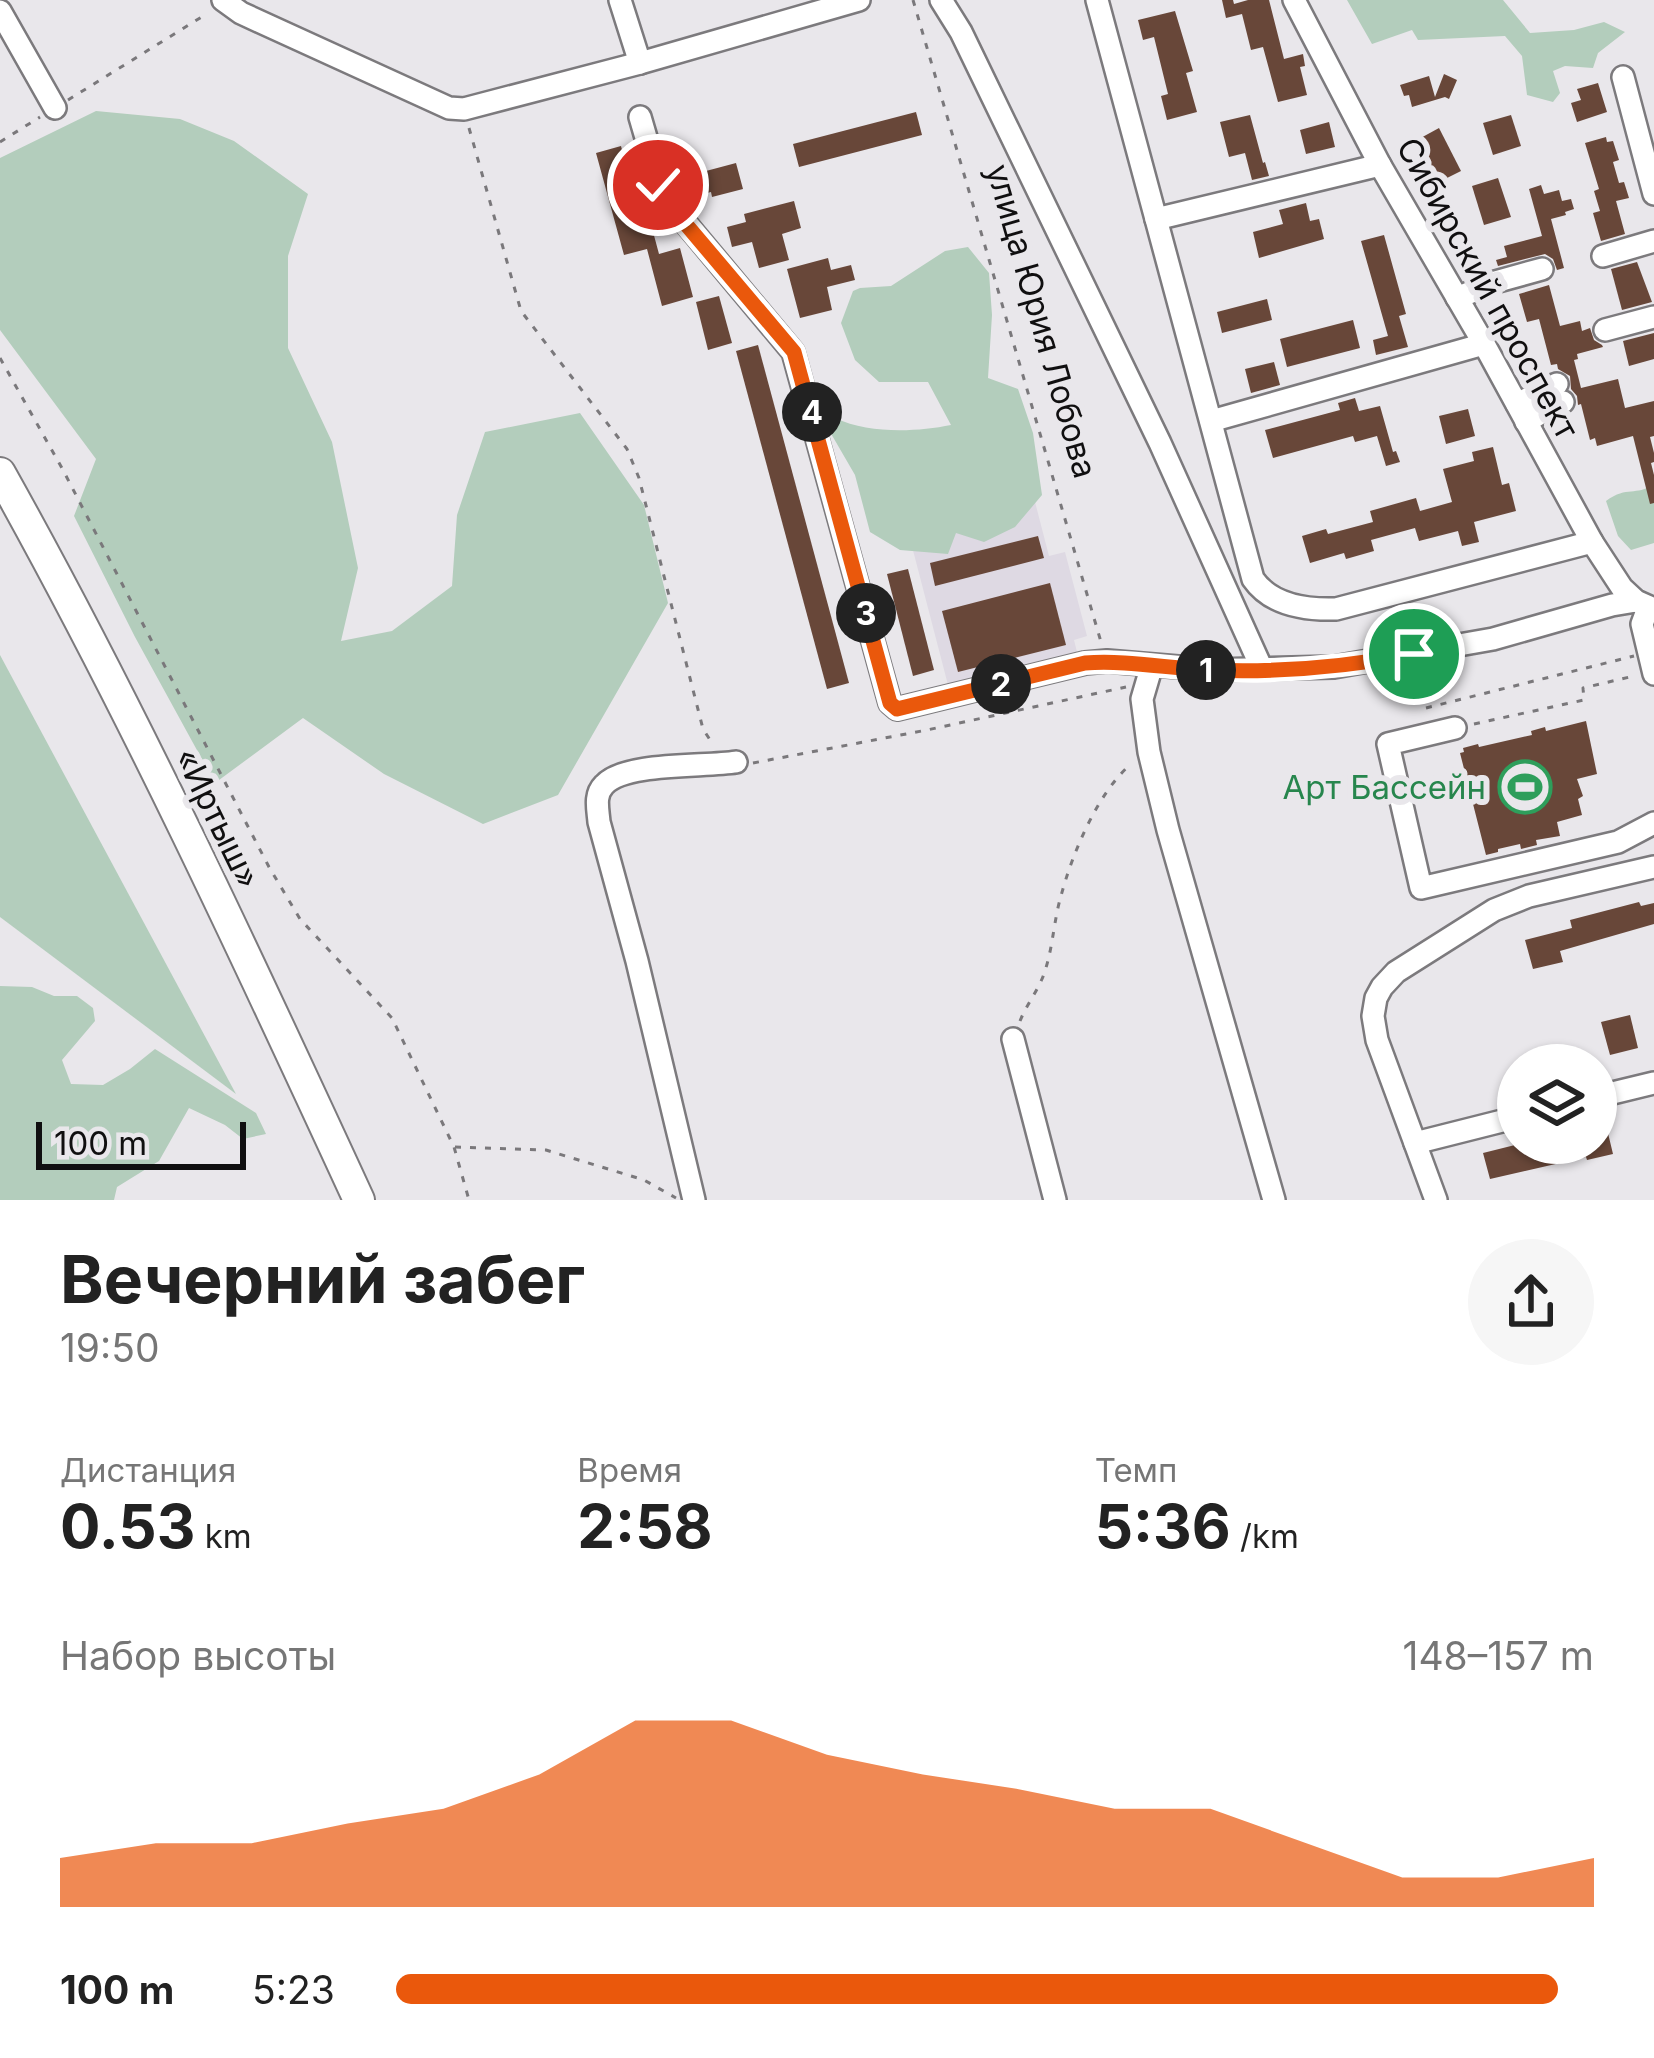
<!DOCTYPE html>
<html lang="ru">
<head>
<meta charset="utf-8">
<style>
	:root { --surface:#fff; --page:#f6f6f6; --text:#222; --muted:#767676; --accent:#ea580c }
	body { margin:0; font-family:Inter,sans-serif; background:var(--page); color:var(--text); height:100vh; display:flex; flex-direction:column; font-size:45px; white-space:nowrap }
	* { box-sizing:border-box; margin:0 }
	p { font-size:39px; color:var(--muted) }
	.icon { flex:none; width:66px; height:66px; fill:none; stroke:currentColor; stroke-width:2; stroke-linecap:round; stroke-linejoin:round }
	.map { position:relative; height:1200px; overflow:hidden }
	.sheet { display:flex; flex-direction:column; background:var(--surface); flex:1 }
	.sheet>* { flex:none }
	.tools { position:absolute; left:1497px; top:1044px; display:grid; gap:24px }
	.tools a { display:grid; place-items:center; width:120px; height:120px; border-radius:50%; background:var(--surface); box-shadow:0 3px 9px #0004; font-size:60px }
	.scale { position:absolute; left:36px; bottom:30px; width:210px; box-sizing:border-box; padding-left:12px; border:6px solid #100f10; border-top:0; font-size:33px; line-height:42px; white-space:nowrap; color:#100f10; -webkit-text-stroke:9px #e9e7eb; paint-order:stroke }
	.pin { position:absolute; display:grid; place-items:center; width:102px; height:102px; color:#fff; margin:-51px; border:6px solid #fff; border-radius:50%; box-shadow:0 3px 12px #0007 }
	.km { position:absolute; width:60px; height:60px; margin:-30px; border-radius:50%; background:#222; color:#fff; font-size:33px; line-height:60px; text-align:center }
	.round { display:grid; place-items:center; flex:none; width:126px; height:126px; border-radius:63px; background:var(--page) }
	.summary { display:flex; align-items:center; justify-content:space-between; height:204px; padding:0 60px }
	h1 { font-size:66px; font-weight:700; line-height:90px }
	.figures { display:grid; grid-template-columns:repeat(3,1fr); gap:18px; height:204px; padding:12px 60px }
	.figures div { display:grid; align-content:center }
	.figures b { font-size:60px; font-weight:700 }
	.figures small { font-size:33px; font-weight:400 }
	.figures p { font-size:33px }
	.chart { height:336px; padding:24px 60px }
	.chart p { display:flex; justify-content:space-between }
	.chart svg { width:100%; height:216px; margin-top:12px; fill:var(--accent); opacity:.7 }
	ul { padding:0 60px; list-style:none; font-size:39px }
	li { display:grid; grid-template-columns:192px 144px 1fr; align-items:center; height:90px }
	li i { height:30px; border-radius:15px; background:var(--accent) }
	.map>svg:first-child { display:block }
</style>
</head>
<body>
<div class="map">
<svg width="1654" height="1200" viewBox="0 0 1654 1200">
	<rect width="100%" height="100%" fill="#e9e7eb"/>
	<!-- built -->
	<path fill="#ded9e3" d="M1034,498L1049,556L1065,552L1087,636L1074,640L1077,652L948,685L908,531Z"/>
	<!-- green -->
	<g fill="#b3cdbc">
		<path d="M1347,0H1503L1530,33L1574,30L1604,22L1625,32L1598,53L1593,68L1565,66L1553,71L1560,93L1553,102L1527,95L1522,56L1505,36L1418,40L1412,30L1372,44Z"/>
		<path d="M96,111L180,119L234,141L308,194L288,256V348L332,442L358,568L341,641L392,631L452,586L457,515L485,432L580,413L644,505L668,603L558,795L483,824L384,774L303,718L215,783L135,637L74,516L96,459L0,330V158Z"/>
		<path d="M968,247L989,273L992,315L988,378L1018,389L1033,433L1042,495L1015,527L984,542L956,533L948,554L900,550L870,532L855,475L826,425L835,418C869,434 916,432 951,425L928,382H879L855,360L841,323L853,291L860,288L891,286L945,251Z"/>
		<path d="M1654,484V543L1631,550L1618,536L1606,501C1628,485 1635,497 1654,484Z"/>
		<path d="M0,655L236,1094L0,917Z"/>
		<path d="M0,986L32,987L54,996H77L93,1008L95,1021L62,1060L71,1084L103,1085L130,1069L155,1049L256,1113L266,1134L243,1139L225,1125L189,1108L159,1161L117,1187L114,1200H0Z"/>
	</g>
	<!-- building -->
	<g fill="#684739">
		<path d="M1222,0H1233L1234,4L1248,0H1269L1284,59L1303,54L1305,66L1300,67L1307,95L1278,102L1263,47L1251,50L1242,14L1226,18Z"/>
		<path d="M1175,11L1193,71L1186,73L1197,112L1167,120L1161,96L1168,94L1154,37L1143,40L1138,20Z"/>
		<path d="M1444,74L1457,80L1449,99L1445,97L1412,107L1409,95L1404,96L1400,85L1429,76L1435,97Z"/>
		<path d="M1598,83L1607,112L1577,122L1571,103L1581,100L1577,89Z"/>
		<path d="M916,112L922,135L799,167L793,144Z"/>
		<path d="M1250,115L1263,163L1265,162L1269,176L1252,180L1245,153L1229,157L1220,122Z"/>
		<path d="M1511,115L1521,146L1493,155L1483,123Z"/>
		<path d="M1329,122L1335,147L1306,154L1300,130Z"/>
		<path d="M1439,128L1461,171L1439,182L1417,140Z"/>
		<path d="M1606,137L1607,142L1613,141L1619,160L1613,162L1619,183L1624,182L1629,198L1616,201L1625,234L1601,241L1593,213L1600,211L1594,191L1599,189L1585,143Z"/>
		<path d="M621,146L643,230L652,228L659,254L680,248L693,297L662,306L647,249L624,255L596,153Z"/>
		<path d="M736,163L743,189L712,197L711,192L699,195L694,179L707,176L706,171Z"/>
		<path d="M1498,178L1511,217L1484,225L1472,186Z"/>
		<path d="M1541,185L1544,194L1559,190L1562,201L1571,199L1574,209L1565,212L1566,215L1551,219L1564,268L1557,270L1553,259L1545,254L1498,266L1496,260L1507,257L1504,246L1542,236L1529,189Z"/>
		<path d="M794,201L801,228L782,234L789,260L759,268L752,242L732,247L727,227L746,222L744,214Z"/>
		<path d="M1306,203L1310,221L1319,219L1324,239L1259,258L1253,232L1283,224L1279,210Z"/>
		<path d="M1384,235L1406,314L1399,316L1408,347L1376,355L1373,340L1388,336L1361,241Z"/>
		<path d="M828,258L831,270L851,265L855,280L827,287L832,310L800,318L787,269Z"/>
		<path d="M1637,262L1652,302L1622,310L1611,269Z"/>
		<path d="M1549,285L1560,326L1580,321L1582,331L1590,328L1594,340L1602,345L1603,347L1577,354L1578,359L1574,360L1581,388L1618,379L1625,408L1654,401V436L1650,437L1654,453V462L1651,463L1654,475V503L1650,504L1633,436L1597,446L1595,438L1590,440L1581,404L1578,405L1577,396L1571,389L1570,376L1558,369L1557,364L1551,365L1539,319L1527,322L1519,294Z"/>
		<path d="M719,296L732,343L708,350L696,302Z"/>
		<path d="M1267,299L1272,320L1222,333L1217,312Z"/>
		<path d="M1353,320L1360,348L1287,367L1280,339Z"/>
		<path d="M1654,333V359L1629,366L1623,341Z"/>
		<path d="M758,345L849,683L827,689L736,351Z"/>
		<path d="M1274,362L1280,385L1251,393L1245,369Z"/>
		<path d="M1355,398L1359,411L1380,406L1393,452L1396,451L1400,462L1386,466L1377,436L1355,442L1353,436L1273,458L1265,430L1340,410L1338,403Z"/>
		<path d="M1468,409L1475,436L1446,444L1439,416Z"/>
		<path d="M1493,447L1502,485L1509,483L1516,511L1474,522L1479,542L1462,546L1458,531L1419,541L1415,528L1371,540L1374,551L1346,559L1344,553L1310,563L1302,536L1326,529L1328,534L1373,522L1370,511L1416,498L1420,511L1452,502L1443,469L1474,461L1472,452Z"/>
		<path d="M1038,536L1044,558L935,586L930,563Z"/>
		<path d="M908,569L934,670L913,676L887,574Z"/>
		<path d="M1050,583L1066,645L958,672L942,611Z"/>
		<path d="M1586,721L1597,774L1577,779L1583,796L1578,799L1582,815L1557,822L1560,836L1536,840L1537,845L1521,849L1520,844L1498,849V852L1486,855L1460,753L1464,752L1463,748L1478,744L1479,747L1532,735L1531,731L1545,727L1546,731Z"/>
		<path d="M1639,902L1641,906L1654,903V924L1560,951L1563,962L1533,969L1525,940L1572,928L1570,920Z"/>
		<path d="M1630,1015L1638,1048L1610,1055L1601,1022Z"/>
		<path d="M1607,1129L1613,1154L1587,1160L1586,1157L1490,1179L1483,1153L1523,1143H1596V1131Z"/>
	</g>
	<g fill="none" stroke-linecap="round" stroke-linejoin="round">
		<!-- minor casing -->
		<g stroke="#7c7a7d" stroke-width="26">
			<g id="minor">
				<path d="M223,0L241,13L449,108L464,109L640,63L859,0"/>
				<path d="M620,0L640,63"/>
				<path d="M941,0L961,32L1160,443L1262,669"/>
				<path d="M1097,0L1253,579C1271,605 1306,610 1336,609L1592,542"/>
				<path d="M1294,0L1380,165L1484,344L1592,542L1622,588L1636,601L1654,609"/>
				<path d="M0,11L55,108"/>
				<path d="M1623,77L1654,194"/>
				<path d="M640,117L663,196L793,352L890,703L897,709L1085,663L1107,661L1214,670L1334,667L1493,639L1612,605L1636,601"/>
				<path d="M1156,219L1380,165"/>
				<path d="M1603,256L1654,241"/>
				<path d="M1457,298L1495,282L1542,269"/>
				<path d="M1605,330L1654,317"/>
				<path d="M1517,404L1557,384"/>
				<path d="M1211,421L1484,344"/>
				<path d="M1526,422L1554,405L1563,402"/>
				<path d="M1648,608L1642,624L1654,674"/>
				<path d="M1152,665L1142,699L1149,752L1168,830L1274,1200"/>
				<path d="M1455,728L1388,744L1421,888L1618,842L1654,823"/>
				<path d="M1013,1039L1055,1200"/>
				<path d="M1596,1097L1654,1083"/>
				<path d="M1415,1143L1518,1117"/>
				<path d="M694,1200L637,961L599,822C598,809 594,795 604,785C624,762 704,767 736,762"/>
				<path d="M1436,1200L1377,1040L1373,1016L1376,998L1382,987L1396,972L1464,929L1494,910L1529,896L1654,867"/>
			</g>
		</g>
		<!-- highway casing -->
		<g stroke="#7c7a7d" stroke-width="34">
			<path id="highway" d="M0,473C132,709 246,955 359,1200"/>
		</g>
		<!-- path -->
		<g stroke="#7a787b" stroke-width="3" stroke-dasharray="6 9" stroke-linecap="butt">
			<path d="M913,0L1101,642"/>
			<path d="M68,100L208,13"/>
			<path d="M469,128L521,311L627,449L639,478L703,729L714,746"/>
			<path d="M0,142L40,117"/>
			<path d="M0,358L63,470L269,867L300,919L392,1018L454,1147L469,1200"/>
			<path d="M1518,364L1533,358"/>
			<path d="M1426,708L1634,656"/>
			<path d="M1474,724L1584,700L1583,688L1634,676"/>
			<path d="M753,763L927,730L1126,687"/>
			<path d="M1020,1021C1026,1006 1036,993 1042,979C1053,952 1053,923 1061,896C1072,854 1098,792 1131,764"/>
			<path d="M455,1147L546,1150L644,1180L676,1198"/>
		</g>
		<!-- minor -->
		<use href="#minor" stroke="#fff" stroke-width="21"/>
		<!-- highway -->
		<use href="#highway" stroke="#fff" stroke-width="30"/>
	</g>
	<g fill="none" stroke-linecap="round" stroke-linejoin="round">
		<!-- route casing -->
		<g stroke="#fff" stroke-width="24">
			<path id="route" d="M658,185L662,196L794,352L890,703L897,709L1085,663C1126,660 1166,668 1207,670C1276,673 1346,667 1414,654"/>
		</g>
		<!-- route -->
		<use href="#route" stroke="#ea580c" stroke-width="15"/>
	</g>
	<!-- icons -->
	<defs>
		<g id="stadium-ring" transform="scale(2.7)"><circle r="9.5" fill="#e9e7eb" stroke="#2e9e5b" stroke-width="1.5"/><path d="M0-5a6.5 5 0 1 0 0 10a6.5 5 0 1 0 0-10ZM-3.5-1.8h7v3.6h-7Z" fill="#2e9e5b"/></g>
	</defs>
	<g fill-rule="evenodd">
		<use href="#stadium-ring" x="1525" y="787"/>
	</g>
	<g text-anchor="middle" stroke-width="12" stroke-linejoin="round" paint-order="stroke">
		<!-- street labels -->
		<g font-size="33" fill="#100f10" stroke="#e9e7eb">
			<text transform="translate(1488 288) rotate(61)" y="12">Сибирский проспект</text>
			<text transform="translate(1042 321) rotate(74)" y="12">улица Юрия Лобова</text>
			<text transform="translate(218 818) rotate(64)" y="12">«Иртыш»</text>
		</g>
		<!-- leisure labels -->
		<g font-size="33" fill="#27864d" stroke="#e9e7eb" text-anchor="end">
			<text x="1486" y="799">Арт Бассейн</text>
		</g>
	</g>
</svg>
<div class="tools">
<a><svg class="icon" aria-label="layers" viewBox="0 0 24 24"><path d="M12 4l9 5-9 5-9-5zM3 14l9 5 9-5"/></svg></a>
</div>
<div class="scale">100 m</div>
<div class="pin" style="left:1414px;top:654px;background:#1e9e55"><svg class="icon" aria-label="arrive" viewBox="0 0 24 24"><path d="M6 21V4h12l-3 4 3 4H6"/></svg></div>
<div class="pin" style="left:658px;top:185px;background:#d93025"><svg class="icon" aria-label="check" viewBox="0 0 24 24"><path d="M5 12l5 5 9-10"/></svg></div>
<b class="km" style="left:1206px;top:670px">1</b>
<b class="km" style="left:1001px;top:684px">2</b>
<b class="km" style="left:866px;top:613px">3</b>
<b class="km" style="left:812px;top:412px">4</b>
</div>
<section class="sheet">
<div class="summary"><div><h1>Вечерний забег</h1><p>19:50</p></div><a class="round"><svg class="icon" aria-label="share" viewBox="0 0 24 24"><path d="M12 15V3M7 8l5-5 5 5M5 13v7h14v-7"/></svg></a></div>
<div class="figures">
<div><p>Дистанция</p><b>0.53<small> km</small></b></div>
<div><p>Время</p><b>2:58</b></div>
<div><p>Темп</p><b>5:36<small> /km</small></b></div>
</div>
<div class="chart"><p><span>Набор высоты</span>148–157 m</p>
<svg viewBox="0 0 160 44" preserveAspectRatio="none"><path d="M0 44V34L10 31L20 31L30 27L40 24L50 17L60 6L70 6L80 13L90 17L100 20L110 24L120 24L130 31L140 38L150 38L160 34V44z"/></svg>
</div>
<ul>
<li><b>100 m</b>5:23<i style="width:97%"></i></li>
</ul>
</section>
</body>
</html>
